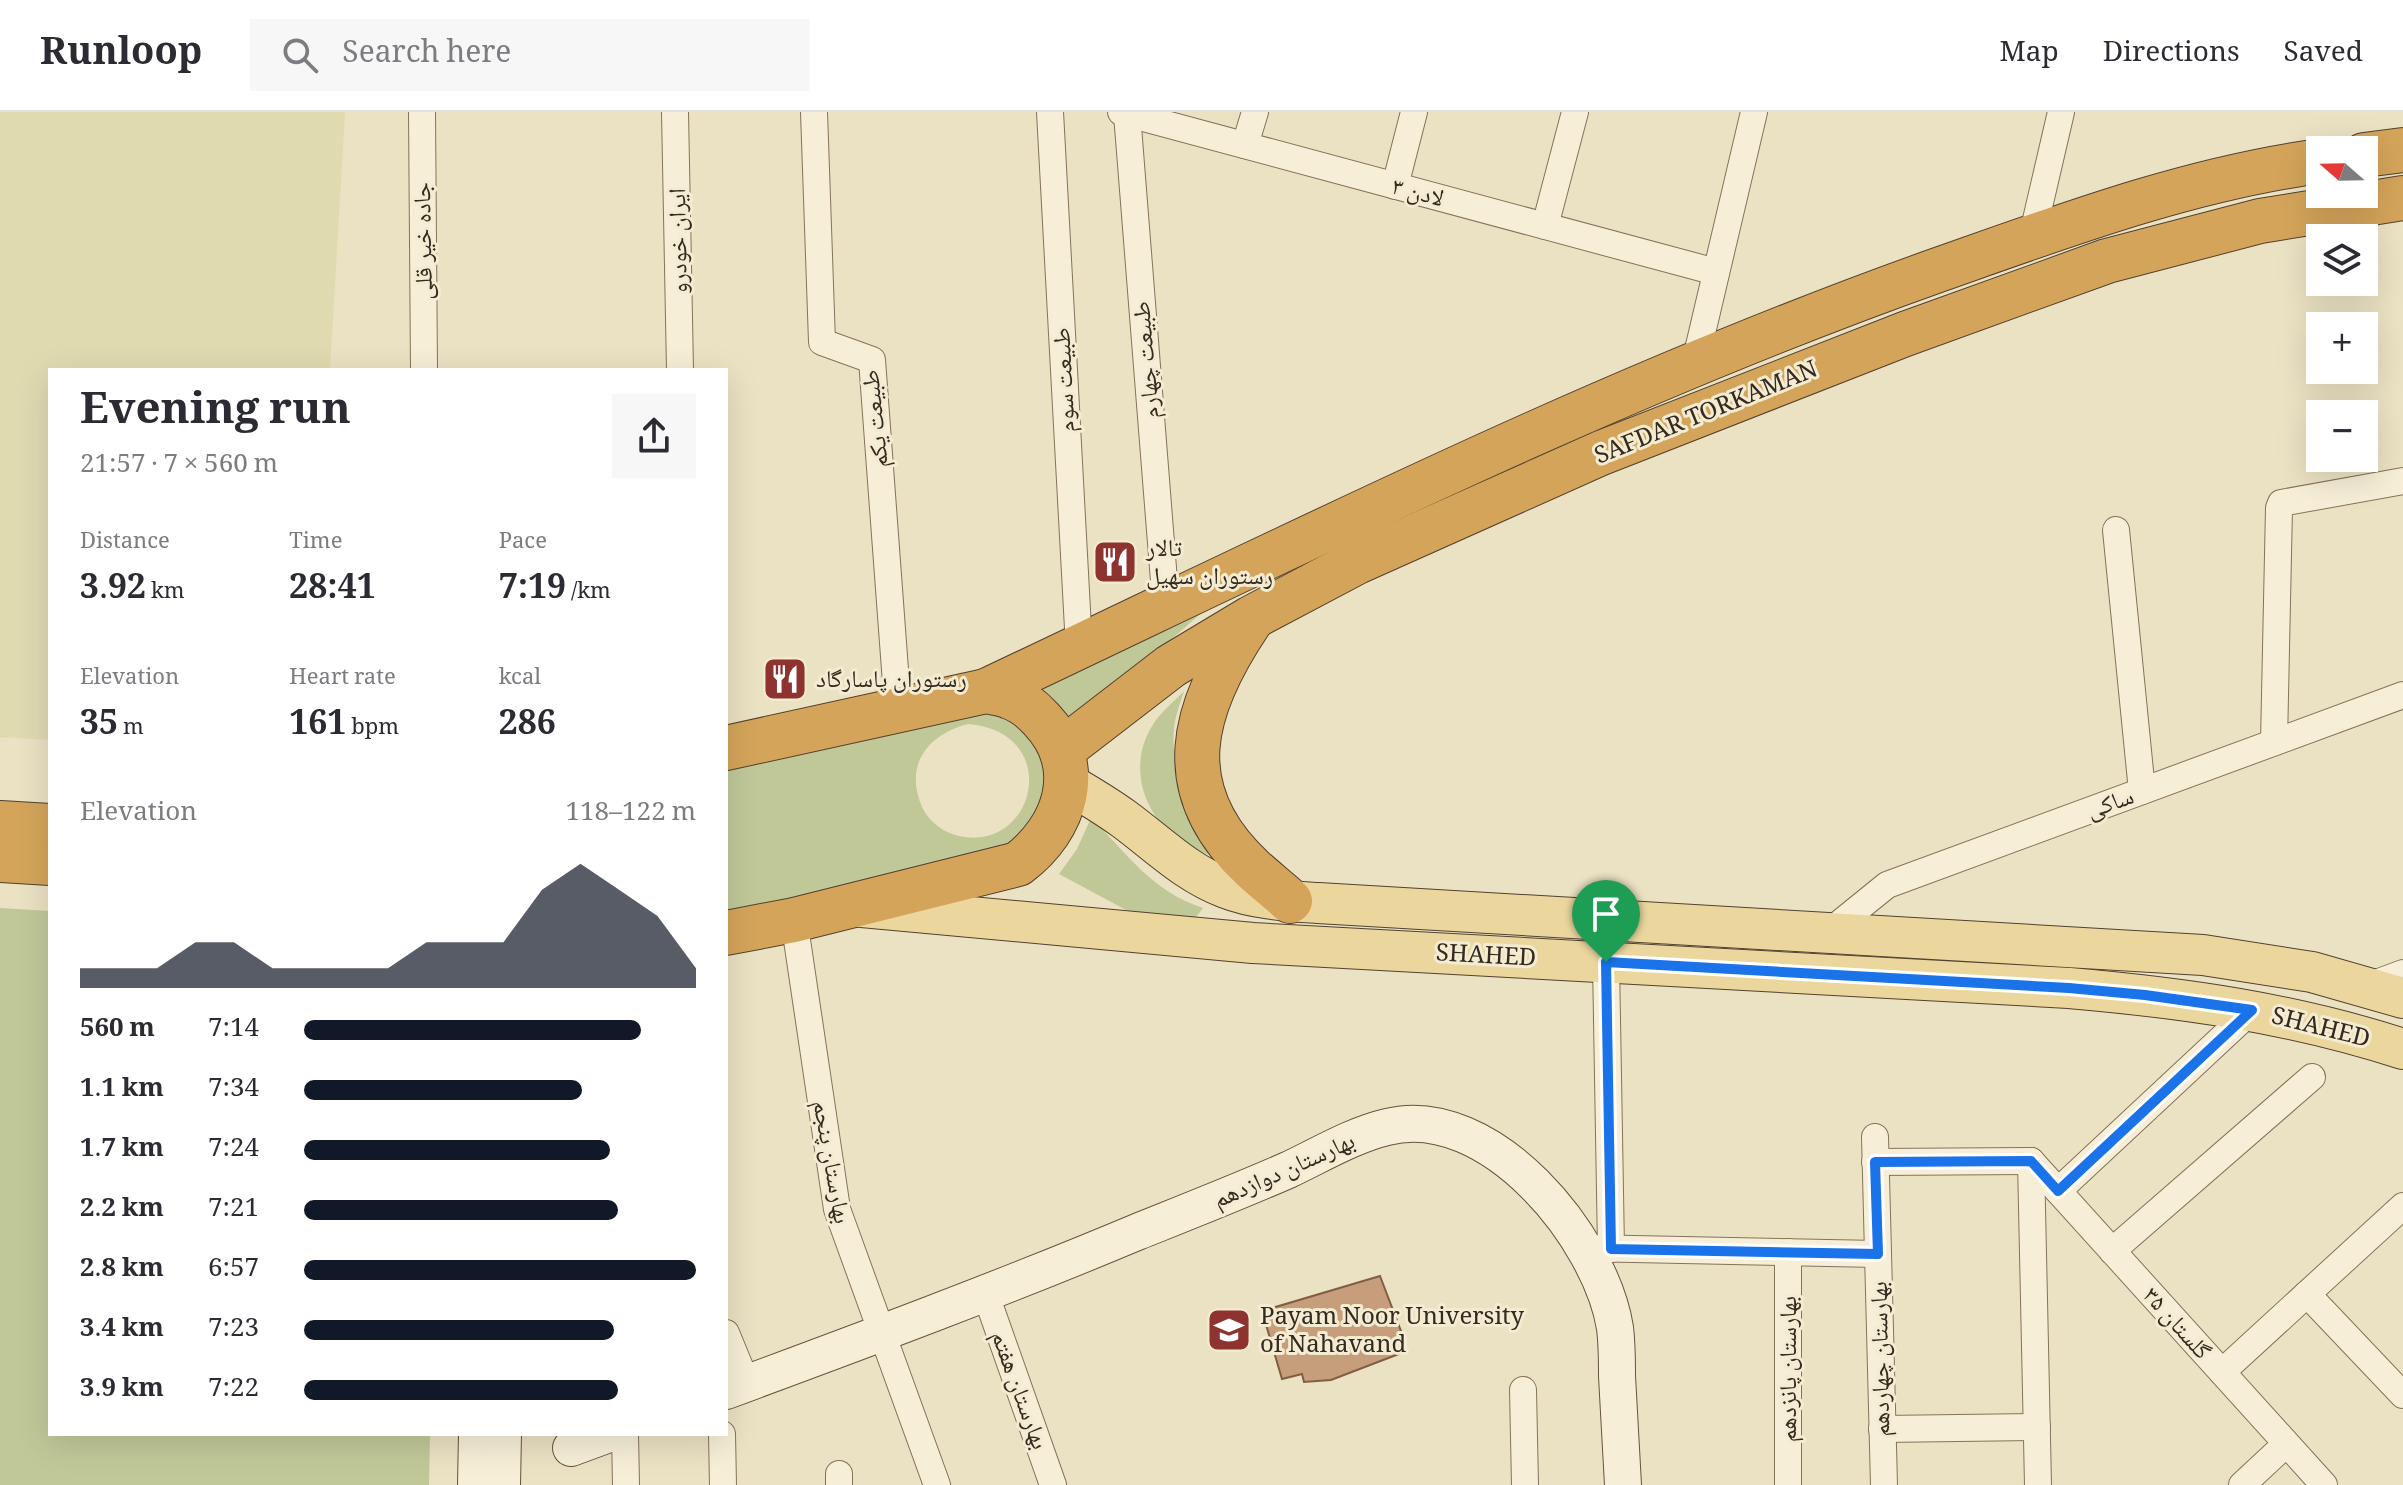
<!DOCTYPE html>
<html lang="en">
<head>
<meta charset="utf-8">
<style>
	:root { --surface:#fff; --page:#f7f7f7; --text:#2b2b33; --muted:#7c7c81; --line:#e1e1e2; --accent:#111827 }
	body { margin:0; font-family:Georgia,"Noto Naskh Arabic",serif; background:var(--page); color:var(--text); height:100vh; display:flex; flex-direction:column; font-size:30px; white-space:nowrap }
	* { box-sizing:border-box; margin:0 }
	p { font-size:26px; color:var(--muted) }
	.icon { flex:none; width:44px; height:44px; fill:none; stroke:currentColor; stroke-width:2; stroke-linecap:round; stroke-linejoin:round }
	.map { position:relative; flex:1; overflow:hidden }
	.drawer { position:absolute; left:48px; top:256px; width:680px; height:1068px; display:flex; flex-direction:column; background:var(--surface); border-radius:0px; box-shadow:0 8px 32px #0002 }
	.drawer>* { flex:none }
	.needle { width:52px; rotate:290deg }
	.fabs { position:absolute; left:2306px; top:24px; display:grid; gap:16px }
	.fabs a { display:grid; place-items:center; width:72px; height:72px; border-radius:0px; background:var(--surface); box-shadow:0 8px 32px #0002; font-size:40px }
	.pin { position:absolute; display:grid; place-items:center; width:68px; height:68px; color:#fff; margin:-82px -34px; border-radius:50% 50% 50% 0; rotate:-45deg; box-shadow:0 0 8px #0007 }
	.pin .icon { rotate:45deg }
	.round { display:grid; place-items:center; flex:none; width:84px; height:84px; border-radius:0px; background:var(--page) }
	.headline { display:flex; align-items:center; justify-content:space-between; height:136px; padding:0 32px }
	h1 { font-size:44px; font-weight:700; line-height:60px }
	.figures { display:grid; grid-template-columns:repeat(3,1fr); gap:12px; height:136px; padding:8px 32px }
	.figures div { display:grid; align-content:center }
	.figures b { font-size:34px; font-weight:700 }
	.figures small { font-size:22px; font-weight:400 }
	.figures p { font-size:22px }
	.chart { height:224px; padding:16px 32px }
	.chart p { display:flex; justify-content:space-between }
	.chart svg { width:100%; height:144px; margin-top:8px; fill:var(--accent); opacity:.7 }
	ul { padding:0 32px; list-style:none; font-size:26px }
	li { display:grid; grid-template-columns:128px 96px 1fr; align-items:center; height:60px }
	li i { height:20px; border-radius:10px; background:var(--accent) }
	header { display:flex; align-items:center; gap:48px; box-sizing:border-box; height:112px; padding:0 40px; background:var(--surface); border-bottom:2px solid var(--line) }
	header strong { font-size:38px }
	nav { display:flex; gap:44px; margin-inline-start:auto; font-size:28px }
	.search { width:560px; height:72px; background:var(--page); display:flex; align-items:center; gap:20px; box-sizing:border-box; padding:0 28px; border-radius:0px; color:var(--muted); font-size:30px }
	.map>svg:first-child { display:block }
</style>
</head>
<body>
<header>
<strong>Runloop</strong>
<div class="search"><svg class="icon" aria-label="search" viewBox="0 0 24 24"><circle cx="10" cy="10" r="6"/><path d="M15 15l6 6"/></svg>Search here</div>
<nav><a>Map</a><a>Directions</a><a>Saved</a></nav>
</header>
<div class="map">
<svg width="2403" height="1373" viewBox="0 0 2403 1373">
	<rect width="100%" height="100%" fill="#ebe1c3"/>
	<!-- farmland -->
	<path fill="#e0dab1" d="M0,0H345L330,258H50V628L0,625Z"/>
	<!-- green -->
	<g fill="#c0c898" fill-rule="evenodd">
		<path d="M1207,496L1075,612L1032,575Z"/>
		<path d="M1184,579C1181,589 1177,599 1175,609C1166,661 1200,705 1223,748C1212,743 1199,740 1188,734C1144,709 1125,654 1154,611C1162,599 1175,589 1184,579Z"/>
		<path d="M961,597L1023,607L1049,665L1042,705L1006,735L740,799H726V659ZM968,612C1064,620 1036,741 959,724C944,721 929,710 922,695C904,653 927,623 968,612Z"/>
		<path d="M1091,706C1128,742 1151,779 1203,796L1196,805H1160L1126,798L1059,762L1077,737Z"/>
		<path d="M0,796L50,799V1322H430L429,1373H0Z"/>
	</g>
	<!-- building -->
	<path fill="#c69e7c" stroke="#815e43" stroke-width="2" d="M1380,1164L1404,1227V1240L1331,1268L1304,1270L1302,1262L1282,1267L1262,1199Z"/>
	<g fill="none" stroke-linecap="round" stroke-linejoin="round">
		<!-- street casing -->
		<g stroke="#84735b" stroke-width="28">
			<g id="street">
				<path d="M422,0L424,258"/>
				<path d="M675,0L680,258"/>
				<path d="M814,0L822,230L872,248L898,598"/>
				<path d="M1050,0L1079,535"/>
				<path d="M1121,0L1716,160"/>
				<path d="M1127,2L1166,494"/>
				<path d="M1245,33L1255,0"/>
				<path d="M1395,74L1414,0"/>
				<path d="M1545,114L1575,0"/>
				<path d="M2032,125L2061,0"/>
				<path d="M1694,255L1754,0"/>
				<path d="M2116,418L2142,679"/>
				<path d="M2274,630L2279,396L2281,391L2403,369"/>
				<path d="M794,808L837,1097L937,1373"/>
				<path d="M1829,820L1887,773L2403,583"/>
				<path d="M1606,850L1611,1137"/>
				<path d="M2368,874L2403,861"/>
				<path d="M1875,1025L1884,1373"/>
				<path d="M2031,1049L2324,1373"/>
				<path d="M2031,1049L2038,1373"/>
				<path d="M1875,1050L2031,1049"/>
				<path d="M2058,1079L2252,898"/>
				<path d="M1585,1136L1878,1142"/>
				<path d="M2112,1139L2312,965"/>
				<path d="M1788,1140V1373"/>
				<path d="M2307,1182L2403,1283"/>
				<path d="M986,1183L1053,1373"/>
				<path d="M726,1221L747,1272"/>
				<path d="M2222,1260L2403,1094"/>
				<path d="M1523,1278L1525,1373"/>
				<path d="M1882,1317L2037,1315"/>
				<path d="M625,1322L626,1373"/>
				<path d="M722,1322L723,1373"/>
				<path d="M839,1373V1362"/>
				<path d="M2242,1373L2286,1332"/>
			</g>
		</g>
		<!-- secondary casing -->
		<g stroke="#65543f" stroke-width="38">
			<g id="secondary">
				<path d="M726,1279C864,1228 1001,1177 1137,1120C1187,1100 1238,1080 1288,1058C1320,1043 1353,1023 1387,1015C1490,989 1601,1126 1615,1216C1617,1232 1617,1249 1617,1264C1619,1301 1621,1337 1623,1373"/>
				<path d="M571,1336L609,1322"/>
				<path d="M476,1373L477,1322"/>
				<path d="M502,1373L503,1322"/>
			</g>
		</g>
		<!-- primary casing -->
		<g stroke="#52412f" stroke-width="42">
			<g id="primary">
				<path d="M1067,671C1086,682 1106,694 1124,707C1158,732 1186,761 1226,776C1254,787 1288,789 1318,791L2203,843L2312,860L2403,886"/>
				<path d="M862,795L1253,831L2069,876C2184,886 2292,901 2403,937"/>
			</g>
		</g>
		<!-- highway casing -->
		<g stroke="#52412f" stroke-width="46">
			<g id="highway">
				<path d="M2364,43L2403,38"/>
				<path d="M1250,510C1192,596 1167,677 1253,757C1265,768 1278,778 1290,789"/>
				<path d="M986,579C1299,431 1611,274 1938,158C2063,114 2188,67 2320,49"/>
				<path d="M726,636L986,579C994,581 1003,582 1010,585C1021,589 1033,598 1041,607C1086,654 1066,716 1018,752L794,808L726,821"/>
				<path d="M1062,638L1171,554L1251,506L1357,450L1601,341L1905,222L2107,149L2260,109L2403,86"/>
				<path d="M0,711L50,714"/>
				<path d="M0,748L50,751"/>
			</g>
		</g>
		<!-- street -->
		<use href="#street" stroke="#f6eed6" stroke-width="26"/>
		<!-- secondary -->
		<use href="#secondary" stroke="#f6eed6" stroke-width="36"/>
		<!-- primary -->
		<use href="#primary" stroke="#ebd79e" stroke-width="40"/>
		<!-- highway -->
		<use href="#highway" stroke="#d4a45a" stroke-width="44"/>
	</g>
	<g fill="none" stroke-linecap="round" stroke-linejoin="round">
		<!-- route casing -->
		<g stroke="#fff" stroke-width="16">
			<path id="route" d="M1606,850L2069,876L2145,883L2252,898L2058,1079L2031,1049L1875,1050L1878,1142L1611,1137Z"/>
		</g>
		<!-- route -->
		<use href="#route" stroke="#1a73e8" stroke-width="10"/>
	</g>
	<!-- icons -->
	<defs>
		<g id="restaurant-square" transform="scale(2.3)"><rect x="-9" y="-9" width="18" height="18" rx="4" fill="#8e3330" stroke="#f3ebd2"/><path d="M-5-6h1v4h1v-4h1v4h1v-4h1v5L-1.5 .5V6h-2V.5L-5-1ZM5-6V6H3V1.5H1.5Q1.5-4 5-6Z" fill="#fff"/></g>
		<g id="university-square" transform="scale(2.3)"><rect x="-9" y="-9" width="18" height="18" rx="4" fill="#8e3330" stroke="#f3ebd2"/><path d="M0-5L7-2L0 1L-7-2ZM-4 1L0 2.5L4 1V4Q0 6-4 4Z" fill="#fff"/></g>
	</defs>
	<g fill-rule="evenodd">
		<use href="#restaurant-square" x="1115" y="450"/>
		<use href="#restaurant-square" x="785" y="567"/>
		<use href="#university-square" x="1229" y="1218"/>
	</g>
	<g text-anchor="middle" stroke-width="6" stroke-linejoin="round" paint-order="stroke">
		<!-- street labels -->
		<g font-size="24" fill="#352a1e" stroke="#f3ebd2">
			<text transform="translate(1418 80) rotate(15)" y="8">لادن ۳</text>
			<text transform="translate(423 129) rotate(-91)" y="8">جاده خیر قلی</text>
			<text transform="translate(678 129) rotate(-91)" y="8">ایران خودرو</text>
			<text transform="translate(1146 248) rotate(-95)" y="8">طبیعت چهارم</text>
			<text transform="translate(1064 268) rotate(-93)" y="8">طبیعت سوم</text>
			<text transform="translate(1706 300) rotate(-22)" y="8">SAFDAR TORKAMAN</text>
			<text transform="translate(875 307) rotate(-96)" y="8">طبیعت یکم</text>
			<text transform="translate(2110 691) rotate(-20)" y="8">ساکی</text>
			<text transform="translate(1486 843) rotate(3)" y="8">SHAHED</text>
			<text transform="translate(2321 915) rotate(14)" y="8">SHAHED</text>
			<text transform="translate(832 1050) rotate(80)" y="8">بهارستان پنجم</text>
			<text transform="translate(1284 1058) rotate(-24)" y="8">بهارستان دوازدهم</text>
			<text transform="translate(2177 1211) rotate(48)" y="8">گلستان ۳۵</text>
			<text transform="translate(1880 1247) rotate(-91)" y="8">بهارستان چهاردهم</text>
			<text transform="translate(1788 1257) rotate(-90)" y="8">بهارستان پانزدهم</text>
			<text transform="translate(1020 1278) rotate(70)" y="8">بهارستان هفتم</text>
		</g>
		<!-- poi labels -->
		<g font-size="24" fill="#352a1e" stroke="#f3ebd2" text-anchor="start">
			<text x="1146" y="444">تالار<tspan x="1146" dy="28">رستوران سهیل</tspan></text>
			<text x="816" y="575">رستوران پاسارگاد</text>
			<text x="1260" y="1212">Payam Noor University<tspan x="1260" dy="28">of Nahavand</tspan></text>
		</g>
	</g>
</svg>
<div class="fabs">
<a><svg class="needle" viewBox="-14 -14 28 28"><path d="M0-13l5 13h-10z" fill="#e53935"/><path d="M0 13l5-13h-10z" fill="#7c7c81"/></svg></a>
<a><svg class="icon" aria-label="layers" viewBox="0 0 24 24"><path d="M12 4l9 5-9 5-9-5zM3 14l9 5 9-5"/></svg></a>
<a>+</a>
<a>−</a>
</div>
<div class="pin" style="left:1606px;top:850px;background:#1e9e55"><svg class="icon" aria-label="arrive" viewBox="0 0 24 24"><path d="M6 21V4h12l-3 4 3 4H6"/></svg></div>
<section class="drawer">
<div class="headline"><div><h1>Evening run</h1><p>21:57 · 7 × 560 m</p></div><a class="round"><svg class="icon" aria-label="share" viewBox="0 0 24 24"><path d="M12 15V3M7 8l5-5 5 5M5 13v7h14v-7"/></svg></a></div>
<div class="figures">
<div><p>Distance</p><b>3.92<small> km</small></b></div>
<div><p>Time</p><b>28:41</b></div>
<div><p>Pace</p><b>7:19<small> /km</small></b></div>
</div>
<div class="figures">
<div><p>Elevation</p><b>35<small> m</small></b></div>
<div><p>Heart rate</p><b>161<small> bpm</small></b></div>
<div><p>kcal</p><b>286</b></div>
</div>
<div class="chart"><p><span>Elevation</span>118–122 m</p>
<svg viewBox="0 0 160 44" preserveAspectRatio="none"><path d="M0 44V38L10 38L20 38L30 30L40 30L50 38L60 38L70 38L80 38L90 30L100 30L110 30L120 14L130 6L140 14L150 22L160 38V44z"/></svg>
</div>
<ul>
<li><b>560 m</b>7:14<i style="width:86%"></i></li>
<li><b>1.1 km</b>7:34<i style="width:71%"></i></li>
<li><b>1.7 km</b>7:24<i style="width:78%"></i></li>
<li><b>2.2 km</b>7:21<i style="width:80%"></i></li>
<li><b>2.8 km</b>6:57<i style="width:100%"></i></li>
<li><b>3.4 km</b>7:23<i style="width:79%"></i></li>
<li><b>3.9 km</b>7:22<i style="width:80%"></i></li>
</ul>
</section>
</div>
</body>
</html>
